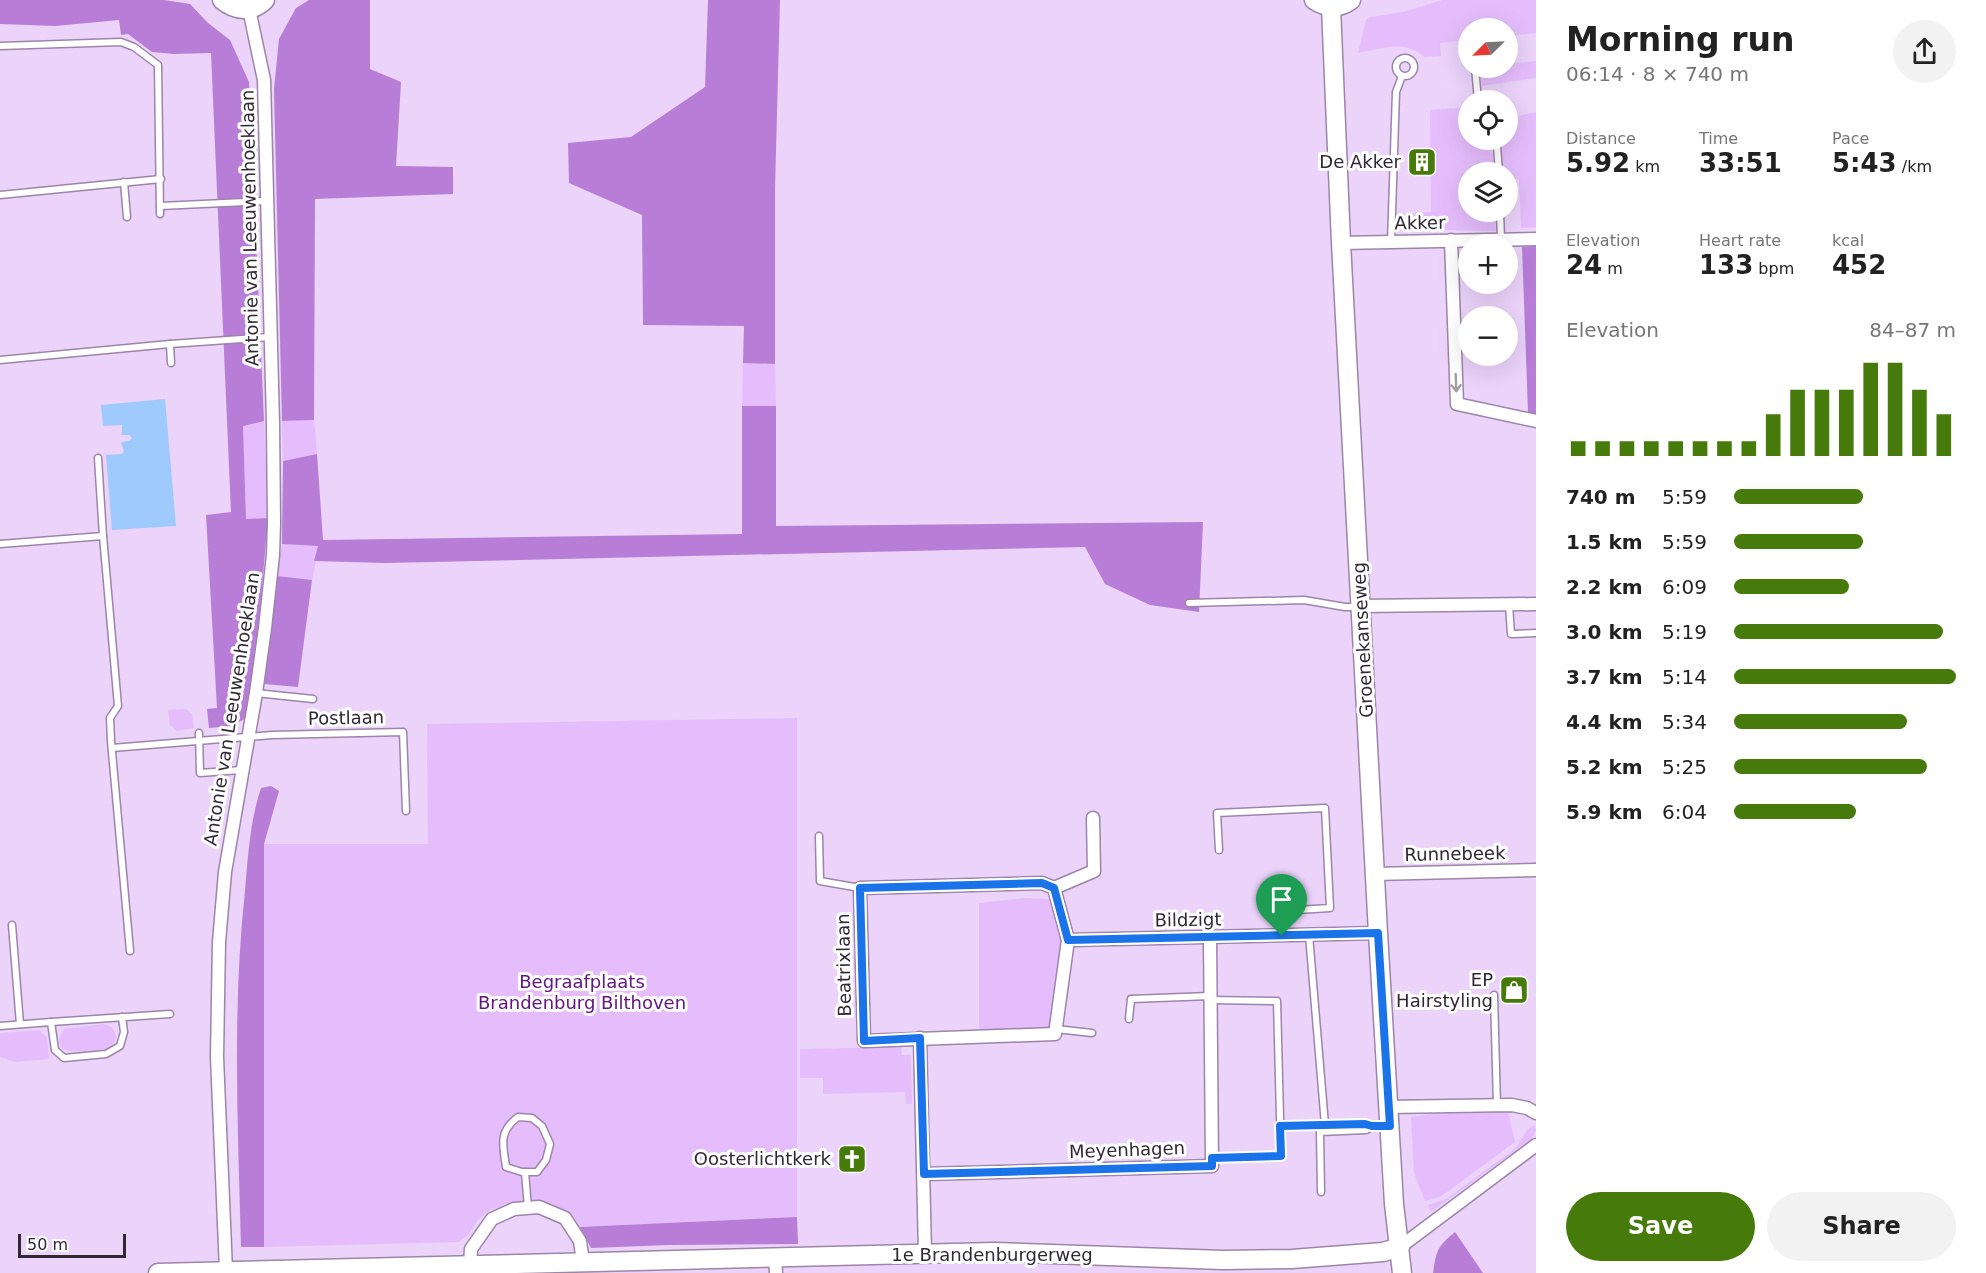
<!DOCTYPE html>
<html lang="en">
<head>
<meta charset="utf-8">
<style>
	:root { --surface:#fff; --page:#f2f2f2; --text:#222; --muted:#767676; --accent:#467b0b }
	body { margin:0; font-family:"DejaVu Sans",sans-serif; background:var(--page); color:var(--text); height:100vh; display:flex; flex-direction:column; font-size:22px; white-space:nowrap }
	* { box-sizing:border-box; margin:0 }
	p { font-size:20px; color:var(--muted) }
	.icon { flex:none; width:33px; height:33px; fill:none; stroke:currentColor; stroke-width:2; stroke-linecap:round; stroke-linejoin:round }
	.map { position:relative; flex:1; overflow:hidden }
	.sheet { display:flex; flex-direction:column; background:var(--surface); width:450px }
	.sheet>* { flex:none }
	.needle { width:39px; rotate:246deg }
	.fabs { position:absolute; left:1458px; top:18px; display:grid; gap:12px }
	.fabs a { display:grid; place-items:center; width:60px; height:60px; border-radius:50%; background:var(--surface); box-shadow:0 6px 24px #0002; font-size:30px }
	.scale { position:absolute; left:18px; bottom:15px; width:108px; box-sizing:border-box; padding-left:6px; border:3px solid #312836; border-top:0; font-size:16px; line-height:21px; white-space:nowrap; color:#312836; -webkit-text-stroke:4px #fefefe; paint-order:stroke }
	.pin { position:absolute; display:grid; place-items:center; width:51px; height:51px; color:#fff; margin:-62px -26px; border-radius:50% 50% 50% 0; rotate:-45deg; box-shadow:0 0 6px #0007 }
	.pin .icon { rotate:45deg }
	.round { display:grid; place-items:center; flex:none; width:63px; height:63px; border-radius:32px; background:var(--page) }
	.overview { display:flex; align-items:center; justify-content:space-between; height:102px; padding:0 30px }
	h1 { font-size:33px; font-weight:800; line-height:45px }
	.figures { display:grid; grid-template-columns:repeat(3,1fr); gap:9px; height:102px; padding:6px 30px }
	.figures div { display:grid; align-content:center }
	.figures b { font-size:26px; font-weight:800 }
	.figures small { font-size:16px; font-weight:400 }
	.figures p { font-size:16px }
	.chart { height:168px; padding:12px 30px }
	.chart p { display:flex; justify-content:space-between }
	.chart svg { width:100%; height:108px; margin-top:6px; stroke:var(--accent); stroke-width:6 }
	.cta { display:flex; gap:12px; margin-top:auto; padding:12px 30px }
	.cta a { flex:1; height:69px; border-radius:36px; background:var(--accent); color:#fff; font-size:24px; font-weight:800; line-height:69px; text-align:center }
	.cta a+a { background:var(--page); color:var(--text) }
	ul { padding:0 30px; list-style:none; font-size:20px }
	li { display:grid; grid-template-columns:96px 72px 1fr; align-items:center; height:45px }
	li i { height:15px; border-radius:8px; background:var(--accent) }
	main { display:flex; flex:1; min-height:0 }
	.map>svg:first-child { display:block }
</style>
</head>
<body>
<main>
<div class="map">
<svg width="1536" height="1273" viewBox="0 0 1536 1273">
	<rect width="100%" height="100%" fill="#ebd3fa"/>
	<!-- green -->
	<g fill="#e5bdfc">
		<path d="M1442,0H1536V33L1508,36V28H1468V40L1440,43L1441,56L1424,57C1404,39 1382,49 1358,53L1366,20L1370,17L1403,12Z"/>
		<path d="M1536,61V78L1482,86L1480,68H1508V64Z"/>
		<path d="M1468,107V140H1488L1493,156L1494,172H1468V212H1495L1496,231L1395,229V214L1431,212L1430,110Z"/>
		<path d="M1536,112V227L1521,228L1519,179H1508V172H1503L1501,145L1499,140H1508V118Z"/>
		<path d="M743,363L775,364L776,406H742Z"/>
		<path d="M314,420L317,454L283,461L282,421Z"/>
		<path d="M264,421L268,518L246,519L243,425Z"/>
		<path d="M282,544L319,546L312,580L277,576Z"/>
		<path d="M186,709L192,714L194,728L177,731L170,725L168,710Z"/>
		<path d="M797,718V1217L580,1227L566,1214L526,1201L508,1203L490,1210L478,1220L469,1234L459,1242L264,1247V844H428L427,724Z"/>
		<path d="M1025,898L1050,899L1054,908L1065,944L1053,1029L979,1032V903Z"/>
		<path d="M104,1024C113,1026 116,1032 116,1040C113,1044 111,1048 105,1049C96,1052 69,1053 61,1048L59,1039L64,1029Z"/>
		<path d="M39,1030L47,1038L49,1059L15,1062L0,1057V1033Z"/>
		<path d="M901,1047L902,1055H911L912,1104H906L905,1092L823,1094V1078H800V1049Z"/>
		<path d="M1508,1112L1515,1142L1440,1197L1425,1201L1414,1173L1411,1117L1429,1114Z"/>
		<path d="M1534,1125L1536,1130L1531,1140L1431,1212L1428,1205L1446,1199L1516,1148L1527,1130Z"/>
	</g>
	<!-- forest -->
	<g fill="#b87dd7">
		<path d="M0,0H164L190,4L208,23L230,40L249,82L264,421L243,426L246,519L268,518L259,621L246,718L232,726L209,728L207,709L217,708L206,515L231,512L211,53L174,54L152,52L128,34L121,35L119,20L55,26L0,24Z"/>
		<path d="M309,0H370V69L401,82L396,166L453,167V194L315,199L314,420L282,421L274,89L279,39L296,8Z"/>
		<path d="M708,0H780L775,188V364L743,363L744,326L643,325L642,215L569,183L568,143L631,137L705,87Z"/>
		<path d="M1536,246V414L1528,412L1522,247Z"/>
		<path d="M742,406H776V526L1203,522L1199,612L1150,605L1105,584L1085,547L386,563L314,561L318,546L282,544L283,461L317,454L323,540L742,534Z"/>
		<path d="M277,576L312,580L298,687L264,684Z"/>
		<path d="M271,786L279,791L264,844V1247H241C238,1128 232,1010 245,891C248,856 250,821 261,788Z"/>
		<path d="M797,1217L798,1244L669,1245L591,1248L580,1227Z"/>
		<path d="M1455,1232L1483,1273H1433C1436,1251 1437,1247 1455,1232Z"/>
	</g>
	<!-- water -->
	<path fill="#9fcafd" d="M165,399L176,526L112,530L106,455L122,454L124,451L121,442L129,441L132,438L129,435H121L122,433V425L103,426L101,405Z"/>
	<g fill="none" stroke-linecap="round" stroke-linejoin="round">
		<!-- lane casing -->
		<g stroke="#9c85a9" stroke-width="9">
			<g id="lane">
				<path d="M0,46L121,42L134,47L158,65L160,214"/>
				<circle cx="1405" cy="67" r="9"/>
				<path d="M1475,68L1478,100"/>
				<path d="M1494,140L1497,146L1499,172"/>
				<path d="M124,182L127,217"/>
				<path d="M0,195L161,179"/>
				<path d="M160,206L266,201"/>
				<path d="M1500,212L1501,239"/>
				<path d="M1391,242L1396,92L1402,76"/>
				<path d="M170,344L171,363"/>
				<path d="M0,360L170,344L270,337"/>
				<path d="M98,458L103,536"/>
				<path d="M0,544L103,536L118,706L110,718L111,741L130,951"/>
				<path d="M1189,603L1304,600L1345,607H1357"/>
				<path d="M1509,605L1511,634L1536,633"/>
				<path d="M256,693L313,699"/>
				<path d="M199,733L200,773L241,770"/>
				<path d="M112,748L272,735L403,732L406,811"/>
				<path d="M819,836L820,881L860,888"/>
				<path d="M1219,850L1217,813L1325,808L1330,908L1281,911L1282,935"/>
				<path d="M12,925L20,1024"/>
				<path d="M1309,935L1325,1125L1365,1124L1372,1127L1388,1126"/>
				<path d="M1494,995L1497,1105"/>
				<path d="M1211,1000L1277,1001L1281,1156L1212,1158"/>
				<path d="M1129,1019L1131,999L1210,996"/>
				<path d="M51,1022L170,1014"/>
				<path d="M0,1026L51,1022L55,1050L64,1058L106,1054L120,1046L124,1032L122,1017"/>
				<path d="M1056,1029L1092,1033"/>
				<path d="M518,1117L532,1118L542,1126L550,1144L546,1160L537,1172H522L506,1167C503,1145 498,1132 518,1117Z"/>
				<path d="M1280,1126L1325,1125"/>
				<path d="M525,1172L528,1208"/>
				<path d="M1321,1192L1320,1132L1366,1130L1372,1127"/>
			</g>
		</g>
		<!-- street casing -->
		<g stroke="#9c85a9" stroke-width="15">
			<g id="street">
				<path d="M1451,240L1457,404L1536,421"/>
				<path d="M1341,243L1536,239"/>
				<path d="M1361,606L1536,604"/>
				<path d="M1375,874L1536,870"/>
				<path d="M1054,888L1068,940L1055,1034L864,1041L860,888L1042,883L1054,888L1094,871L1093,818"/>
				<path d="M1068,940L1378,933"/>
				<path d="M920,1038L925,1254"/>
				<path d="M1388,1107L1512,1105L1527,1108L1536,1113"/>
				<path d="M924,1174L1212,1166L1210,938"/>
				<path d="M1400,1247L1536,1145"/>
				<path d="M775,1257L776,1273"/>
				<path d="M470,1264L471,1249L492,1219L514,1209L539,1207L565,1218L580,1241L583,1262"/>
				<path d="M226,1271L217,1057L219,942L225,872L256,693L265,628L273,555L274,523L273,423L264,80L249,9"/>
			</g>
		</g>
		<!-- secondary casing -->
		<g stroke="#9c85a9" stroke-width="21">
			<g id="secondary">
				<path d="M222,0C235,11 252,13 265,0"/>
				<path d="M1314,0C1326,8 1339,9 1351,0"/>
				<path d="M1331,7L1341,243L1378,933L1394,1204L1402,1273"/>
				<path d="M158,1273L994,1252L1223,1260L1292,1259L1383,1252L1400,1247"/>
			</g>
		</g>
		<!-- lane -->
		<use href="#lane" stroke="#fff" stroke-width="6"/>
		<!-- street -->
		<use href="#street" stroke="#fff" stroke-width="12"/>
		<!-- secondary -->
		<use href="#secondary" stroke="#fff" stroke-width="18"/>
	</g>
	<!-- one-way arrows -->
	<defs><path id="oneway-shaft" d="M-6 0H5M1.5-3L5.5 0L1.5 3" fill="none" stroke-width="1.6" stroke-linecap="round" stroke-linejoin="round" transform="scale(1.5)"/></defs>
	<use stroke="#a29ea5" href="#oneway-shaft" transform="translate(1456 383) rotate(88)"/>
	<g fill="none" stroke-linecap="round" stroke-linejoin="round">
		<!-- route casing -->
		<g stroke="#fff" stroke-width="12">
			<path id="route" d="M1042,883L1054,888L1068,940L1378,933L1390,1126H1372L1365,1124L1280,1126L1281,1156L1212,1158V1166L924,1174L920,1038L864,1041L860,888Z"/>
		</g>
		<!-- route -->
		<use href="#route" stroke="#1a73e8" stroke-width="8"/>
	</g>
	<!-- icons -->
	<defs>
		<g id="building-square" transform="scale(1.5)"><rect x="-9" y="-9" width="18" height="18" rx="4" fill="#467b0b" stroke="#fefefe"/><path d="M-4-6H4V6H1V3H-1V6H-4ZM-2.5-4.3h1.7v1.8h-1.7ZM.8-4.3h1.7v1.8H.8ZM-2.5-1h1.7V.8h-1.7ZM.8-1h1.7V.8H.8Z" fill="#fff"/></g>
		<g id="shop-square" transform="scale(1.5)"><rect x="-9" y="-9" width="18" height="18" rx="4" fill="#467b0b" stroke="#fefefe"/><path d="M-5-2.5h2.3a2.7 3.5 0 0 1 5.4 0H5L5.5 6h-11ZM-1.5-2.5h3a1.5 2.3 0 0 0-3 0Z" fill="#fff"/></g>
		<g id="church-square" transform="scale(1.5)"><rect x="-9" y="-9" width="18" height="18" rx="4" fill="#467b0b" stroke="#fefefe"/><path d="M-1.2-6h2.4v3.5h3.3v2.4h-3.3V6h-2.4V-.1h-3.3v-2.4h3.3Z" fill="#fff"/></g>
	</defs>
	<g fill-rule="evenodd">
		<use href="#building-square" x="1422" y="162"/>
		<use href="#shop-square" x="1514" y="990"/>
		<use href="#church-square" x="852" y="1159"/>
	</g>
	<g text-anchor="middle" stroke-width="6" stroke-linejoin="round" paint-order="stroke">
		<!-- poi labels -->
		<g font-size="18" fill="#312836" stroke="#fefefe" text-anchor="end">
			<text x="1401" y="168">De Akker</text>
			<text x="1493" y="986">EP<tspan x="1493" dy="21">Hairstyling</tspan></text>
			<text x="831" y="1165">Oosterlichtkerk</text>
		</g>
		<!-- street labels -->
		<g font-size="18" fill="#312836" stroke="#fefefe">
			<text transform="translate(1420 223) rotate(-1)" y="6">Akker</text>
			<text transform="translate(250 228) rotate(-91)" y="6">Antonie van Leeuwenhoeklaan</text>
			<text transform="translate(1363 640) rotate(-93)" y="6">Groenekanseweg</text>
			<text transform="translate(232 709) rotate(-81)" y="6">Antonie van Leeuwenhoeklaan</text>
			<text transform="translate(346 718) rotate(-1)" y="6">Postlaan</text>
			<text transform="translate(1455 854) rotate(-1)" y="6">Runnebeek</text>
			<text transform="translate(1188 920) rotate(-1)" y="6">Bildzigt</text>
			<text transform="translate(844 965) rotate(-91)" y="6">Beatrixlaan</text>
			<text transform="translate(1127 1150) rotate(-2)" y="6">Meyenhagen</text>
			<text x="992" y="1261">1e Brandenburgerweg</text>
		</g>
		<!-- park labels -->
		<g font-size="18" fill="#641784" stroke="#fefefe">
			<text x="582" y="988">Begraafplaats<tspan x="582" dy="21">Brandenburg Bilthoven</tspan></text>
		</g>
	</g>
</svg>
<div class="fabs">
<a><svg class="needle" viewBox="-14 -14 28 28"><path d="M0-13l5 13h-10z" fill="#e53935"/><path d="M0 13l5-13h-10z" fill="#767676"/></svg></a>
<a><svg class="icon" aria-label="locate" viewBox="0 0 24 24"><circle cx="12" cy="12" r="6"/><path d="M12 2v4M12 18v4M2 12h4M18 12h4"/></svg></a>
<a><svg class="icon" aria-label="layers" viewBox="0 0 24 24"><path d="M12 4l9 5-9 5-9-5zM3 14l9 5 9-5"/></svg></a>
<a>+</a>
<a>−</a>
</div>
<div class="scale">50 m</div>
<div class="pin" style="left:1282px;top:936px;background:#1e9e55"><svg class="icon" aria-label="arrive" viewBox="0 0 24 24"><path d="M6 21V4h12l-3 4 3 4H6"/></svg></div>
</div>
<section class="sheet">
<div class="overview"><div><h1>Morning run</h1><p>06:14 · 8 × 740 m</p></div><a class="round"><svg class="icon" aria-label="share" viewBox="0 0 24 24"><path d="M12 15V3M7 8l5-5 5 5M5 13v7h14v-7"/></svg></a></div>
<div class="figures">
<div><p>Distance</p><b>5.92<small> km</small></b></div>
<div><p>Time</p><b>33:51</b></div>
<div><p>Pace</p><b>5:43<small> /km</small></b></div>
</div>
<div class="figures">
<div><p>Elevation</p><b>24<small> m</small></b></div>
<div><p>Heart rate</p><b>133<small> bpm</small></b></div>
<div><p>kcal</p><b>452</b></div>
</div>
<div class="chart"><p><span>Elevation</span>84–87 m</p>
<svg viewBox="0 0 160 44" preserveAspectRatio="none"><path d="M5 44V38M15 44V38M25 44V38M35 44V38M45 44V38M55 44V38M65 44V38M75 44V38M85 44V27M95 44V17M105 44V17M115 44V17M125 44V6M135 44V6M145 44V17M155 44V27"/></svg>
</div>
<ul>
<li><b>740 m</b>5:59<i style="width:58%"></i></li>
<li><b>1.5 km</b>5:59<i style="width:58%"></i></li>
<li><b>2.2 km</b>6:09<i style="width:52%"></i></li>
<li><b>3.0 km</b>5:19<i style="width:94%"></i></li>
<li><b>3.7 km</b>5:14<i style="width:100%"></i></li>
<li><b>4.4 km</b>5:34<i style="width:78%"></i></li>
<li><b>5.2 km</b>5:25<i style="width:87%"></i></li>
<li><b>5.9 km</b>6:04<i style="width:55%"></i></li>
</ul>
<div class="cta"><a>Save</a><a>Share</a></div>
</section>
</main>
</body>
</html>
